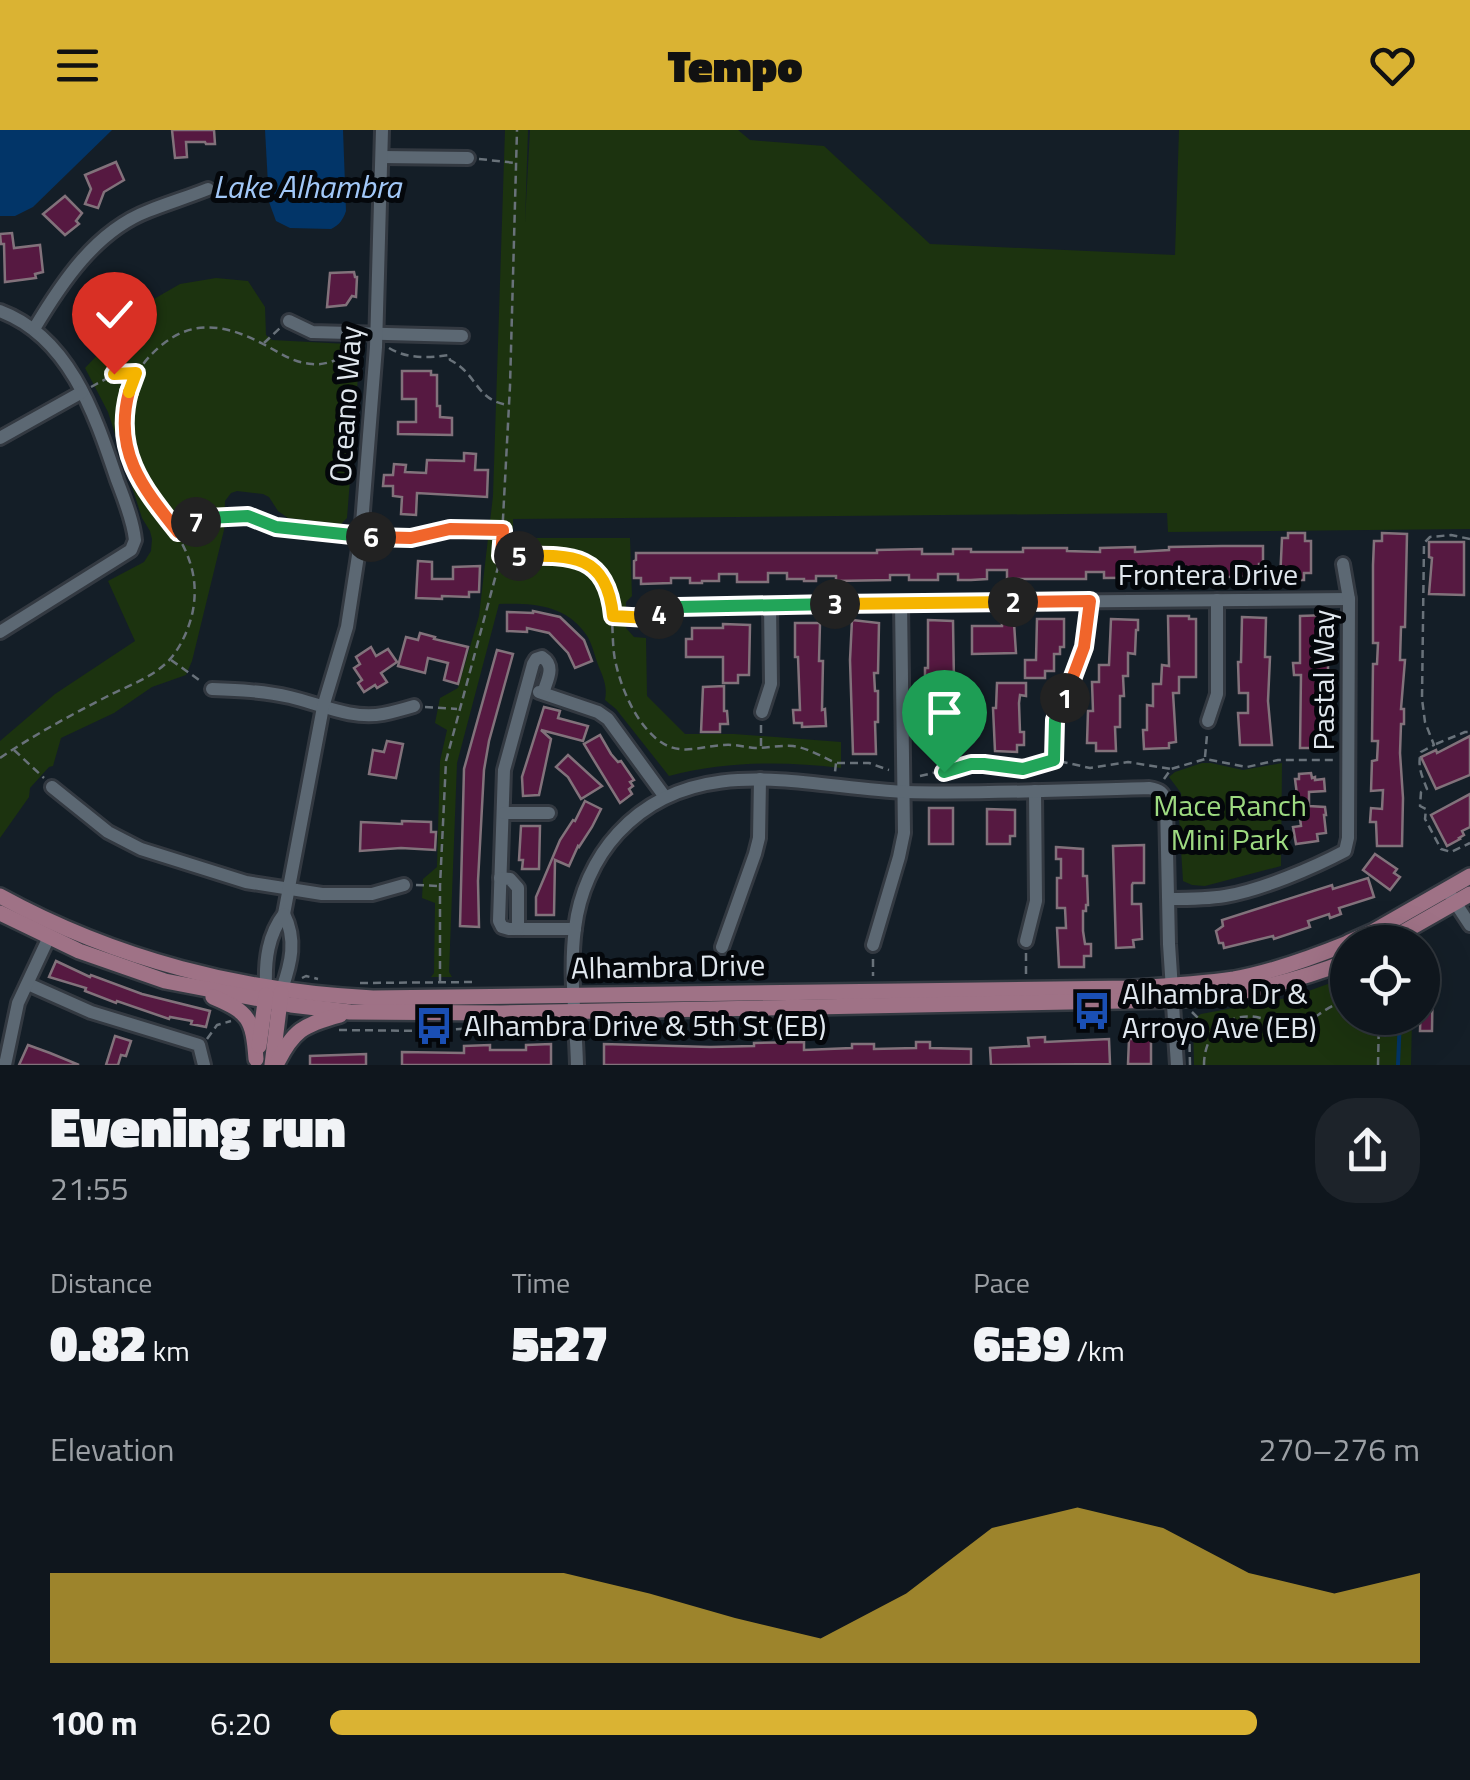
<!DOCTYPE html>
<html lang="en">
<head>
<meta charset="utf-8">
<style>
	:root { --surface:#0f161d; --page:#1d232a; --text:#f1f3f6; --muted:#9b9fa4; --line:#2f353b; --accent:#dab333 }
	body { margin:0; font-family:"Titillium Web",sans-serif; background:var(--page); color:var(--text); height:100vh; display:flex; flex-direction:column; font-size:38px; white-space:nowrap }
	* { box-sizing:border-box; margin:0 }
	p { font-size:32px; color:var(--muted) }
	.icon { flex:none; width:55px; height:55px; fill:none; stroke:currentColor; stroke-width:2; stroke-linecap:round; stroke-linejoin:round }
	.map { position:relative; height:935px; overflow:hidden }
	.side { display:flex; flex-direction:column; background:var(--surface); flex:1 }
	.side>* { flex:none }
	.tools { position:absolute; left:1330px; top:795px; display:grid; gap:20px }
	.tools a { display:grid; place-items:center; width:110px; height:110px; border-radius:50%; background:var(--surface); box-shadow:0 10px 40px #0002,0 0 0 2px var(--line); font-size:50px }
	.pin { position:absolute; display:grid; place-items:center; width:85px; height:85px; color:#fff; margin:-102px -42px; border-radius:50% 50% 50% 0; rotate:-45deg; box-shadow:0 0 10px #0007 }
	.pin .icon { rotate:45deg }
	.km { position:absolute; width:50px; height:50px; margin:-25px; border-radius:50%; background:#222; color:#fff; font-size:28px; line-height:50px; text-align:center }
	.round { display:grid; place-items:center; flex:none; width:105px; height:105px; border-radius:40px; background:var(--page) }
	.headline { display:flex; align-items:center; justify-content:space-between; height:170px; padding:0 50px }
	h1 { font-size:55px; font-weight:800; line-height:75px }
	.figures { display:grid; grid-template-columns:repeat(3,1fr); gap:15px; height:170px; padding:10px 50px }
	.figures div { display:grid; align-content:center }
	.figures b { font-size:50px; font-weight:800 }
	.figures small { font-size:28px; font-weight:400 }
	.figures p { font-size:28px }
	.chart { height:280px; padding:20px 50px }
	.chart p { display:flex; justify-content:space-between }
	.chart svg { width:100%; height:180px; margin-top:10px; fill:var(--accent); opacity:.7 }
	ul { padding:0 50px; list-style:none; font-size:32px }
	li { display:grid; grid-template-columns:160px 120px 1fr; align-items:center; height:75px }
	li i { height:25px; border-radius:12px; background:var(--accent) }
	header { display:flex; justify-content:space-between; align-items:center; height:130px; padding:0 50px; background:var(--accent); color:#111; font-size:45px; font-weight:800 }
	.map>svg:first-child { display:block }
</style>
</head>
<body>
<header><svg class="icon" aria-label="menu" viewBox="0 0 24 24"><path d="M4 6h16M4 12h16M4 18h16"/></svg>Tempo<svg class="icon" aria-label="heart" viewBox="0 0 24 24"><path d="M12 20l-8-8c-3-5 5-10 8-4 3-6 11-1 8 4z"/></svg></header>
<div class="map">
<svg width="1470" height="935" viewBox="0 0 1470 935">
	<rect width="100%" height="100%" fill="#141e27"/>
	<!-- green -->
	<g fill="#1c330f">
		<path d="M505,0H528L525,92L530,0H738L750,10L824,16L930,114L1175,125L1179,0H1470V399L1168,402L1167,383L513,389V408H630L632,466L626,472V498L634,507L646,508L647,566L685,604H734L841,612V638C783,631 726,631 669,646L616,579L605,570C608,555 602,545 597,532C594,523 591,510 585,503C564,474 531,473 499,474L457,633L449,842L452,847H431L434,843L435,773L422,768L423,749L437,737L440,631L447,600L435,593L440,568L458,558L479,486L493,366Z"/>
		<path d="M216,148L248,151L265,177L266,205L272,210L348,214L360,221L347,388L341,394L288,388L278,381L269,367L263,364L237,361L231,363L225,371L224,400L192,531L186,545L152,557L114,583L61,608L53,636L49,637L30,658L29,667L0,708V611L55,564L135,511L108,451L144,432L151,421L152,409L150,401L142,388L108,282L85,238L147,173L180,154Z"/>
		<path d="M1202,633H1211L1243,640L1282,633L1281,736L1205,756L1192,755L1183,751L1179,687L1182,676L1181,663L1169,647L1175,642Z"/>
		<path d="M1347,847L1348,888H1412L1411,935H1194L1193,889L1201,884L1292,867Z"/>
	</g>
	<!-- water -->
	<g fill="#023568">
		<path d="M0,0H112L33,77L15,86H0Z"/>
		<path d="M265,0H343L346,81C343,90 339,95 331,99L290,98L276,91L269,72Z"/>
	</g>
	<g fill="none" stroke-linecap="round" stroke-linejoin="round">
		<!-- stream -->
		<path stroke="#023568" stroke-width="4" d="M1398,935L1400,888"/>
	</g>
	<!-- building -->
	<g fill="#561941" stroke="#82727b" stroke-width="2.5">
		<path d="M172,0H214L215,14H206L205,12H186L187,27L175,28Z"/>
		<path d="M116,32L124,50L104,62L98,78L85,74L91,59L85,45Z"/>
		<path d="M65,66L82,83L76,91L79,94L65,105L43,84Z"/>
		<path d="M12,103L14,118L40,115L43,142L35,144L36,148L5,152L4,114H1L0,104Z"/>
		<path d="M354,142L355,147H357L356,167L352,166L346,175L327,177L330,143Z"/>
		<path d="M402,241H431V245H437V276H440V287L452,288V305L398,304V292H416V269H402Z"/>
		<path d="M464,323L476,324L475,340H488L487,367L417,363L416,385L401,384L402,367L393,366V356H383L384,345H393L394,334L406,335L405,342L426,343L427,330L464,331Z"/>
		<path d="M1288,403H1305V411H1311V443H1304V450H1280L1282,408H1288Z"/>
		<path d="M1382,403L1407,404L1405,497H1401L1400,530H1405L1401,579H1404V594H1401L1400,623L1403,668L1402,716H1377L1376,692H1370L1371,678L1382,679L1383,660L1371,661L1372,631L1377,630L1378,611H1372L1373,534H1377L1378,513H1373V435L1374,411H1382Z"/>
		<path d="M1429,412H1464V465L1429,464L1432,428L1429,427Z"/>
		<path d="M1222,416H1263V434H1259V437H1256V446L1226,447V441H1207V447L1104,448V442H1086V449H1007V440H987V449L971,450H958V444H938V450H909V445H890V450L836,451V446H816V451H804V449H787V443H768V452H737V444H719V451H702V453H690V448H671V453L641,454V448H634V431L636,430V423H877V420L922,419V424H953V419H971V422H1023V418H1067V421L1100,422V418L1135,417V422L1169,420V417Z"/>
		<path d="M418,431L432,432V449H453V437L480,436L479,462H469V467L442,466V469L416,468Z"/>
		<path d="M533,481L560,487L584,510L592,531L575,538L568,523L549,503L527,498V502L507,501V482L533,483Z"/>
		<path d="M1328,485V545H1323V562H1318V580H1327V613H1316V618H1300L1301,545H1294L1293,533H1300V486Z"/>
		<path d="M1168,486H1189V489H1196V547H1179V563H1173L1176,612L1169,613V618L1144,619L1143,600H1147V575L1153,576V554H1161L1162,535L1169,536Z"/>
		<path d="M1242,487L1266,488L1265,527H1270L1268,571L1272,615H1240L1238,583H1248V563H1239L1238,532H1241Z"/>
		<path d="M1037,489H1064V517H1060V524H1054V541H1045V548H1025V530H1036Z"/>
		<path d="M1111,489L1138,490V500H1136L1135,524L1128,523V546H1123L1124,566H1120V597H1115L1116,621H1096V613H1087L1088,581H1093L1092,552H1099V535H1109Z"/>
		<path d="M852,490L879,493L878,543H874L875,561H878V592H875L876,624H853L850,530Z"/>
		<path d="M928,490L953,491L954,553H958V570L955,571L956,623H935V615H927V605H931V574H927L925,549V538H928Z"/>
		<path d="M795,493H820L819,531H823L822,580L825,579L826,596L802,597V593H794L793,580H800L798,527H795Z"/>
		<path d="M1002,493H1014L1016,523L972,524V496H1002Z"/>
		<path d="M723,494L750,495L749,545H738V553H723V527H686V509H692V498H723Z"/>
		<path d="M420,503L435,507L434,509L468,517L458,554L444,550L448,533L428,528L425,543L398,536L406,507L418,510Z"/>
		<path d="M371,517L376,526L388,519L397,532L381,543L387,552L377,558L375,555L364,562L358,553L362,550L354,538L360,534L356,527Z"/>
		<path d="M497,520L513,524L489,611L484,640L478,751L479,797L460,796L464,639Z"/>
		<path d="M997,553H1026V566L1020,565L1019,573L1020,602H1024V615H1017V622L995,621L993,578H996Z"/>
		<path d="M724,556V581H727L728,594H720V602H701L703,557Z"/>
		<path d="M544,577L560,581L558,588L588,596L583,611L541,600L551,609L539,665L523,666L522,647Z"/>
		<path d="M600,605L611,624L618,632L621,631L634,650L630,652L633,656L629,659L632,664L620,673L584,614Z"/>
		<path d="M1470,606V645L1436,659L1421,627L1436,620L1437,623Z"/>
		<path d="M387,611L403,614L396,648L369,644L373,620L384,622Z"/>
		<path d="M568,625L602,656L581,669L568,647L556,637Z"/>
		<path d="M1311,643L1312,648L1315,647V650L1324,649L1325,661L1309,662V676L1325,677L1326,685H1324L1326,703L1317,704L1318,711L1296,714L1293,697L1301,696L1295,649H1299V644Z"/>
		<path d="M1470,664V697L1462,701L1464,705L1459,708L1460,709L1447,716L1431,685Z"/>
		<path d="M585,671L601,679L592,697L579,717L578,716L569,736L555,730L554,785H536V767L560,710L573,690L575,691Z"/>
		<rect x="929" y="678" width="24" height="36"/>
		<path d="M987,679L1015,680V706H1010V714H987Z"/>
		<path d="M402,691L431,692V702H436L435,720L401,718L360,721L361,692L402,694Z"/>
		<path d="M521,696H540L539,739H522L523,730H519Z"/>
		<path d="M1144,715V753H1133L1132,755V774H1141L1142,809L1133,810L1134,817L1116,818L1113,716Z"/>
		<path d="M1056,717L1083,719V746H1087L1088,775H1086V781H1083V801L1085,814H1091V826H1084V837H1059L1057,798H1066L1065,778H1057V748H1061V729H1056Z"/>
		<path d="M1375,724L1397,739L1394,743L1400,747L1390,760L1363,740Z"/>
		<path d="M1368,748L1374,767L1339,778L1341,784L1330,788L1329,784L1308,791L1310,797L1274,809L1273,806L1224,818L1223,813H1219L1216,801L1223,796L1222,790L1332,755L1333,759Z"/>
		<path d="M56,831L90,847L91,845L142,864L210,881L206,897L191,894L192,891L170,887L169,889L117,871L116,873L85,861L86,858L49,847Z"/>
		<path d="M1422,834H1433L1432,901H1420Z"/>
		<path d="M115,906L131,911L126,926L121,925L118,935H106Z"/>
		<path d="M1045,907V912L1109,909L1110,934L991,935L990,918L1029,916L1028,908Z"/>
		<path d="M1129,909H1151V934H1128Z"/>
		<path d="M804,912V920L852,918V914H874V919L916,918V912H930V918L971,919V935H604V914L710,917L754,916V913Z"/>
		<path d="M551,914V935H402V922L464,923V916L490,915V920H526V915Z"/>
		<path d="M28,915L50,923L79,935H19Z"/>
		<path d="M366,924V935H310V926Z"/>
	</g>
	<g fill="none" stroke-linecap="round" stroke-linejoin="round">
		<!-- minor casing -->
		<g stroke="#333941" stroke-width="18">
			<g id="minor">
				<path d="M382,27L468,28"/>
				<path d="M0,181C70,207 95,285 117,350C124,369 133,390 135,410L131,420L0,502"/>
				<path d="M289,191L312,202L462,206"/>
				<path d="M34,199C62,152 96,101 148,81C168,73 188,67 208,59"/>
				<path d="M0,308L82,262"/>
				<path d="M248,386L277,397L361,406L411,408L450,399"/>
				<path d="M649,488L677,477L770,474L1349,469"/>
				<path d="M212,559C238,560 264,561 290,567C320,574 352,590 383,584C393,582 404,579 414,576"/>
				<path d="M539,562L598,582L608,589L665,667"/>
				<path d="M543,563C547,550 556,536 542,527L536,529L533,534L504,640L499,791L502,797L509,799H575"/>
				<path d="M762,582L771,554L770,474"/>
				<path d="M1055,590L1085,517L1090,471"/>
				<path d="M1208,591L1217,564V470"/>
				<path d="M52,657L108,702L141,719L246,752L322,764H372L404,755"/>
				<path d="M504,683H549"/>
				<path d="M500,748L510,749L518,758V799"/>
				<path d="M1447,760L1470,795"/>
				<path d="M1169,769C1188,769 1207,769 1225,766C1261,760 1313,738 1345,721L1348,708L1349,469L1343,434"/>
				<path d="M1026,811L1036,771L1035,661"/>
				<path d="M873,815L899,727L904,703L901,473"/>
				<path d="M722,817L755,724L759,708L760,649"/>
				<path d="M28,854L91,882L199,915L204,935"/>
				<path d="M266,856C265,830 268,805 284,784L323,577L347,497L361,406L376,217L382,0"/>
				<path d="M282,859C291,833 297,810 284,784"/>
				<path d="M5,935L18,873L49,807"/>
				<path d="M577,935C576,890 569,843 575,798C579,764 594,729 618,703C695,619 808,658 906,662C987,664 1069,660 1149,658C1160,660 1164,662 1166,673L1169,814L1177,935"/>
			</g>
		</g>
		<!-- major casing -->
		<g stroke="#333941" stroke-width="20">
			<g id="major">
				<path d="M0,766C115,829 243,862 373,868L1132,858C1166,856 1200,854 1234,849C1273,842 1311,828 1348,813"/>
				<path d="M0,783L79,821L165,851L291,875L350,882L501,883L1173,870C1233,866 1292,853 1348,831"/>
				<path d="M1349,812L1374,801L1470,746"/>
				<path d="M1386,812L1470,764"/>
				<path d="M213,867C249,882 253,889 256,929"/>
				<path d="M259,916L266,865"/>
				<path d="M272,935L281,863"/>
				<path d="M276,935C293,900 303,895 340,885"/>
			</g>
		</g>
		<!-- path -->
		<g stroke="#69727a" stroke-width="2.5" stroke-dasharray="8 5" stroke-linecap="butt">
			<path d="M479,29L516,33"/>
			<path d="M264,213L280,198"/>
			<path d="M389,218C407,229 428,228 449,225L450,230C478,244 475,270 508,275"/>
			<path d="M91,257L115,244L135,243"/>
			<path d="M460,399H502"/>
			<path d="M179,402L207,388L237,386"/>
			<path d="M1470,409L1451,405L1430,407L1424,413L1422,569L1425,592L1434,615L1421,622C1417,636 1422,646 1427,659L1421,662L1420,676L1426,679L1425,689L1441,719L1451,722L1470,713"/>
			<path d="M503,426C524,426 551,420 571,426C623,441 608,492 615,530C621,558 635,592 658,610C680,627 700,616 724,615C734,614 744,617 755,618C767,618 780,615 793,616C808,618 822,627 836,633L835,642"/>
			<path d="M615,486L637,487"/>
			<path d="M171,530L202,552"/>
			<path d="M425,577L457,579"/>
			<path d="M1436,614L1465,602H1470"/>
			<path d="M761,616V594"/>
			<path d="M14,620L44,648"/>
			<path d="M1205,627L1207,605"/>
			<path d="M0,628C34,605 69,586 106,567C127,556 155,547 171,528C182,515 190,496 193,480C209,392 106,362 127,270C132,247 144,229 163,214C196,188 229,196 263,214C279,222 293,233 312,234C330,236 346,225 361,217"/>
			<path d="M1054,629V602"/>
			<path d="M837,633H869L889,640"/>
			<path d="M920,646L971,634L984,633L1023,639L1054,630L1090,638L1128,632L1171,639"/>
			<path d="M1164,649L1171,639L1205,629L1247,637L1278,630H1337"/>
			<path d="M416,755L438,756"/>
			<path d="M873,829V846"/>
			<path d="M1026,844V822"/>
			<path d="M302,848L306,846L318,849"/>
			<path d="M722,848V831"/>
			<path d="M440,852V756L446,631L501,426L510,256L517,0"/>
			<path d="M360,853L477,852"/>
			<path d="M1192,882L1211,901"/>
			<path d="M339,900L434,901L486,897"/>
			<path d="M207,909L217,895L231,891"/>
			<path d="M1190,935L1189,890L1191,884"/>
			<path d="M1204,935C1204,903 1228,880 1261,888C1274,892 1284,899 1299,895C1317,890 1327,873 1348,872"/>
			<path d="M1378,935L1379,888"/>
		</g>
		<!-- minor -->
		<use href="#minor" stroke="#5c6873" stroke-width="12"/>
		<!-- major -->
		<use href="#major" stroke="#9f7286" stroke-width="15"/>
	</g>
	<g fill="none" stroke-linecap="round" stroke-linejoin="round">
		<!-- split-1 casing -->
		<g stroke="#fff" stroke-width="20">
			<path id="split-1" d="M944,642L971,634H984L1023,639L1054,630L1055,590L1065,568"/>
		</g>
		<!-- split-2 casing -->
		<g stroke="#fff" stroke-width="20">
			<path id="split-2" d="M1013,472L1090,471L1084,517L1065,568"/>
		</g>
		<!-- split-3 casing -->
		<g stroke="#fff" stroke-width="20">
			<path id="split-3" d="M835,474L1013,472"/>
		</g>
		<!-- split-4 casing -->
		<g stroke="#fff" stroke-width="20">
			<path id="split-4" d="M659,484L677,477L835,474"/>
		</g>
		<!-- split-5 casing -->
		<g stroke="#fff" stroke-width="20">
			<path id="split-5" d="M519,426C570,425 607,423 613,486L649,488L659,484"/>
		</g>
		<!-- split-6 casing -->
		<g stroke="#fff" stroke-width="20">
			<path id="split-6" d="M371,407L411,408L450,399L503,400L501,426H519"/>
		</g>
		<!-- split-7 casing -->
		<g stroke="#fff" stroke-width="20">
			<path id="split-7" d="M196,392L207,388L248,386L276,397L371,407"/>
		</g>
		<!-- split-8 casing -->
		<g stroke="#fff" stroke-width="20">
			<path id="split-8" d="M129,262C113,322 143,358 178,402L196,392"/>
		</g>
		<!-- split-9 casing -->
		<g stroke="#fff" stroke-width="20">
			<path id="split-9" d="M114,244L136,243L129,262"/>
		</g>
		<!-- split-1 -->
		<use href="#split-1" stroke="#22a559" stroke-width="12"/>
		<!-- split-2 -->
		<use href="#split-2" stroke="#f0652b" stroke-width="12"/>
		<!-- split-3 -->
		<use href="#split-3" stroke="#f5b400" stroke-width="12"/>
		<!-- split-4 -->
		<use href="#split-4" stroke="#22a559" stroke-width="12"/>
		<!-- split-5 -->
		<use href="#split-5" stroke="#f5b400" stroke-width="12"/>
		<!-- split-6 -->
		<use href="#split-6" stroke="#f0652b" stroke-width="12"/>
		<!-- split-7 -->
		<use href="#split-7" stroke="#22a559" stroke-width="12"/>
		<!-- split-8 -->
		<use href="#split-8" stroke="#f0652b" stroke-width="12"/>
		<!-- split-9 -->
		<use href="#split-9" stroke="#f5b400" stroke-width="12"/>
	</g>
	<!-- icons -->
	<defs>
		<g id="bus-bare" transform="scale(3)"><path d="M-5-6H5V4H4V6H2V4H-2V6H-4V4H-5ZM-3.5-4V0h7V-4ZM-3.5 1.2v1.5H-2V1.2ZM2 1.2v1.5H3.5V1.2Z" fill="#1a4fb4" stroke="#04070b" stroke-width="2.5" paint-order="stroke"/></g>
	</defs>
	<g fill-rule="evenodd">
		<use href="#bus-bare" x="1092" y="881"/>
		<use href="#bus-bare" x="434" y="896"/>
	</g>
	<g text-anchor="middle" stroke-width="10" stroke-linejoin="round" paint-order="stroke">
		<!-- street labels -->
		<g font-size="30" fill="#e0e7ee" stroke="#04070b">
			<text transform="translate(346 274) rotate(-86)" y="10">Oceano Way</text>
			<text x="1208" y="455">Frontera Drive</text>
			<text transform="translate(1324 550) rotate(-90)" y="10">Pastal Way</text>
			<text transform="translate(668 837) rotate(-1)" y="10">Alhambra Drive</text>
		</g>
		<!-- park labels -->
		<g font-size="30" fill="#9eda81" stroke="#04070b">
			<text x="1230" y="686">Mace Ranch<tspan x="1230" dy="34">Mini Park</tspan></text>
		</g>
		<!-- poi labels -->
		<g font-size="30" fill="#e0e7ee" stroke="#04070b" text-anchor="start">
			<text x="1122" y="874">Alhambra Dr &amp;<tspan x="1122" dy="34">Arroyo Ave (EB)</tspan></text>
			<text x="464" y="906">Alhambra Drive &amp; 5th St (EB)</text>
		</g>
		<!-- water labels -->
		<g font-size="32" font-style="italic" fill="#a2c8f8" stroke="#04070b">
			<text x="307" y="68">Lake Alhambra</text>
		</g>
	</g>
</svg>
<div class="tools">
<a><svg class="icon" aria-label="locate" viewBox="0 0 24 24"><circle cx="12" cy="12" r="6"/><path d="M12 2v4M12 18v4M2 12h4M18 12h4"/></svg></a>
</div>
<div class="pin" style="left:944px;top:642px;background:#1e9e55"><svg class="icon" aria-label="arrive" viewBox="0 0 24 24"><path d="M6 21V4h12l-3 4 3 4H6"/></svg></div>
<div class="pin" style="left:114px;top:244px;background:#d93025"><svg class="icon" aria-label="check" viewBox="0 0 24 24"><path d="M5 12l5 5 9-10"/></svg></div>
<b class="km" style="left:1065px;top:568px">1</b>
<b class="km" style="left:1013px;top:472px">2</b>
<b class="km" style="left:835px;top:474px">3</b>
<b class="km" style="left:659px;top:484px">4</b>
<b class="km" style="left:519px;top:426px">5</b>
<b class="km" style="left:371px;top:407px">6</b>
<b class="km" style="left:196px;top:392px">7</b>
</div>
<section class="side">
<div class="headline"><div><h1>Evening run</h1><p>21:55</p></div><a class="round"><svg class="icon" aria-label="share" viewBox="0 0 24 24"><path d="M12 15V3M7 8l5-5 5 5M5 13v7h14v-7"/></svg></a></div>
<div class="figures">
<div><p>Distance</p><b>0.82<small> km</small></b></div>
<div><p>Time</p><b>5:27</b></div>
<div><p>Pace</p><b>6:39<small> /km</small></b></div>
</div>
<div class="chart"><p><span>Elevation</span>270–276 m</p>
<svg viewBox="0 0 160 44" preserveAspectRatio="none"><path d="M0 44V22L10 22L20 22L30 22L40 22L50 22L60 22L70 27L80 33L90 38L100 27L110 11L120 6L130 11L140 22L150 27L160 22V44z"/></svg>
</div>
<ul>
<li><b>100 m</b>6:20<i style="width:85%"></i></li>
</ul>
</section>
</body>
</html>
